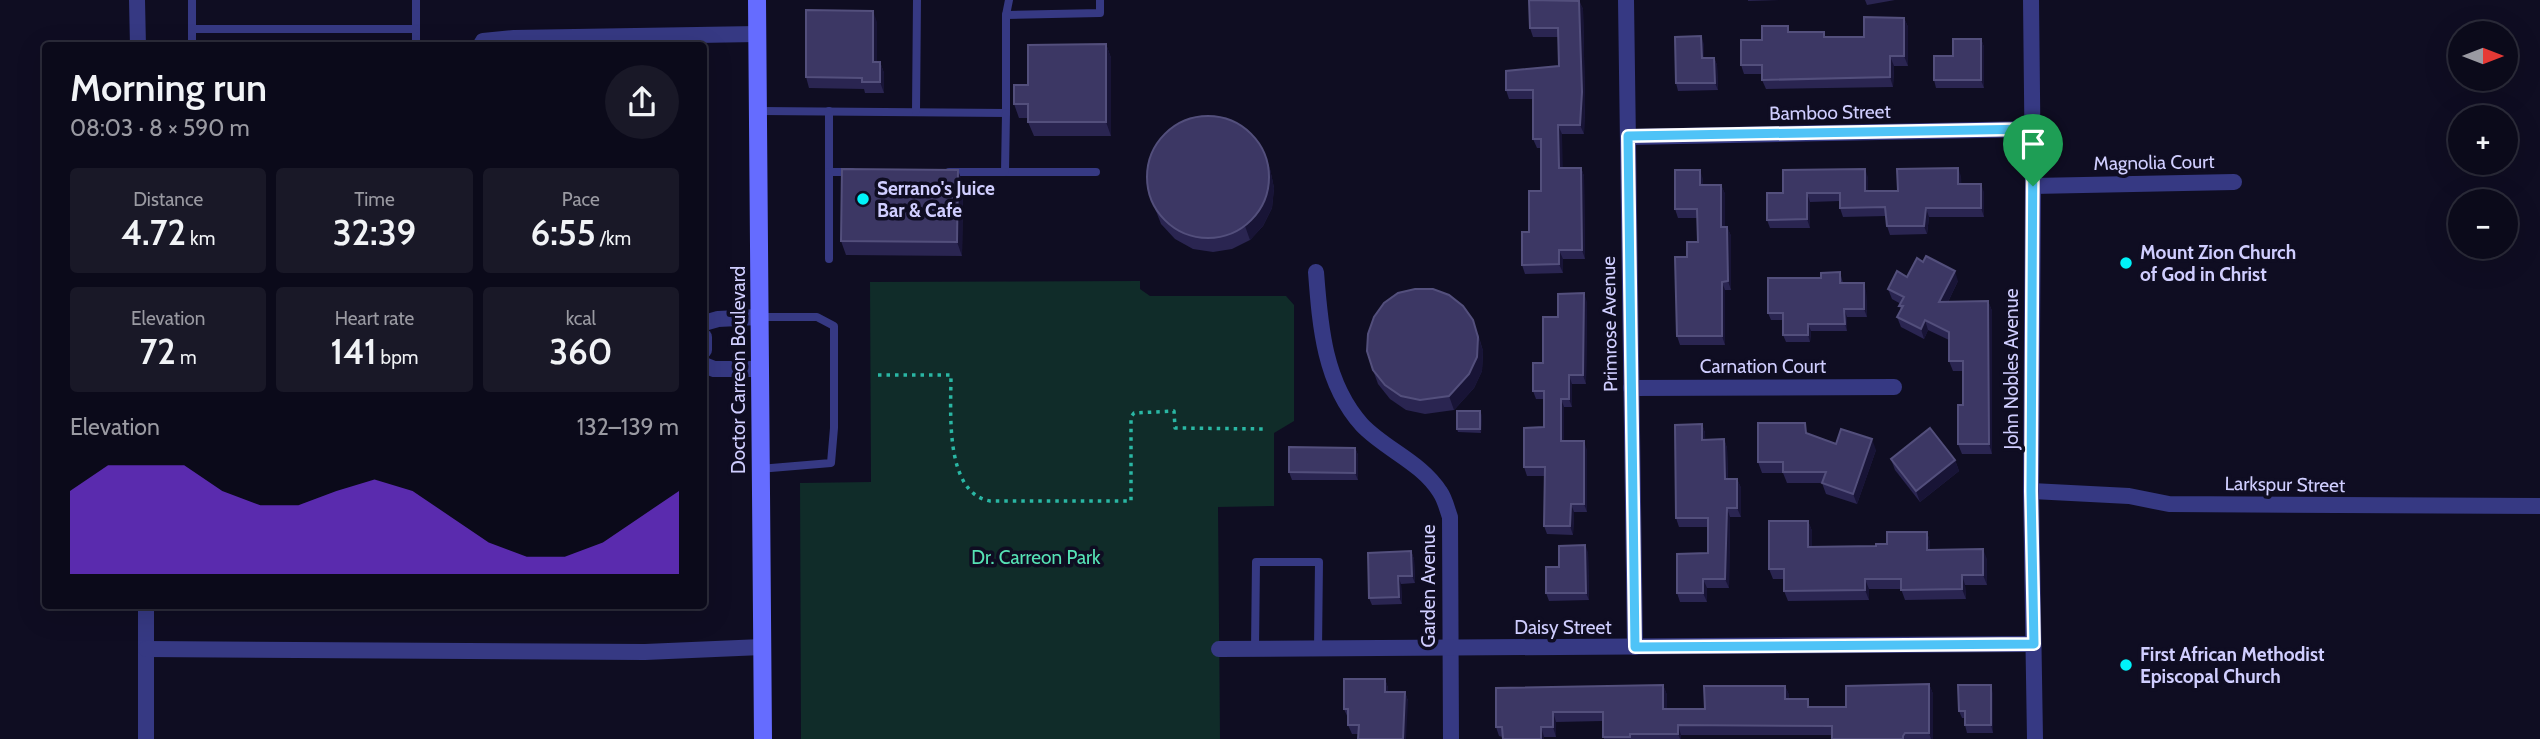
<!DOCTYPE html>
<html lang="en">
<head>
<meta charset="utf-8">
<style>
	:root { --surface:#0b0a1a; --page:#191827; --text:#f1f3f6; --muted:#9a9aa2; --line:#2b2b39; --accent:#7c3aed }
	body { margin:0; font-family:Cabin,sans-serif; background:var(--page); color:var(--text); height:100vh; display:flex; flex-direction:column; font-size:26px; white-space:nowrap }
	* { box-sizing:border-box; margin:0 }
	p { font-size:23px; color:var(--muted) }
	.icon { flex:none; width:38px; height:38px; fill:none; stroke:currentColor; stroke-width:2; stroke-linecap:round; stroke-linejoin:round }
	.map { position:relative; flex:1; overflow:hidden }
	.panel { position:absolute; left:42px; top:42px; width:665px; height:567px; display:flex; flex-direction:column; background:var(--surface); border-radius:7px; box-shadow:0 7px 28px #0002,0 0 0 2px var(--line) }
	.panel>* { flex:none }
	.needle { width:46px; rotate:90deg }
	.buttons { position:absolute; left:2448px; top:21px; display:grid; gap:14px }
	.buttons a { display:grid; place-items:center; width:70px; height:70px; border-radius:50%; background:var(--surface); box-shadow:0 7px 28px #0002,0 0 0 2px var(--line); font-size:35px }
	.pin { position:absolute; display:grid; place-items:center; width:60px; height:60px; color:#fff; margin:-72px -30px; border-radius:50% 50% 50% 0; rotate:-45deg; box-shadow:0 0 7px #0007 }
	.pin .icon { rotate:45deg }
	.round { display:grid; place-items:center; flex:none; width:74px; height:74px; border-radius:37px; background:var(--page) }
	.head { display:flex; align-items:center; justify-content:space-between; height:119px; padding:0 28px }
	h1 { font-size:38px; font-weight:600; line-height:52px }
	.metrics { display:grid; grid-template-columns:repeat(3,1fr); gap:10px; height:119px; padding:7px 28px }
	.metrics div { display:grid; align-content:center; border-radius:7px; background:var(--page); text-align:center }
	.metrics b { font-size:35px; font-weight:600 }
	.metrics small { font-size:19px; font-weight:400 }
	.metrics p { font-size:19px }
	.chart { height:196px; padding:14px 28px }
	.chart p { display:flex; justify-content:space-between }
	.chart svg { width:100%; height:126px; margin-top:7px; fill:var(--accent); opacity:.7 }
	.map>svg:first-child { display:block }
</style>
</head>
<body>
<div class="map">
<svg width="2540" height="739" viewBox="0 0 2540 739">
	<rect width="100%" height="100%" fill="#0f0d22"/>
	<!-- green -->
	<path fill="#102c29" d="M1140,281V289L1150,296H1286L1294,305V421L1274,433V506L1218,507L1220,739H801L800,483L871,482L870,282Z"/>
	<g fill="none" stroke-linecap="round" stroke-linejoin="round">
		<!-- path -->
		<path stroke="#2ab7a4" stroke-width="3.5" stroke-dasharray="3.5 5" stroke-linecap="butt" d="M878,375H951C951,410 944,493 990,501H1131V417L1134,413L1174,411L1175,428L1267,429"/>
		<!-- service -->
		<g stroke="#363983" stroke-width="8">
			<path d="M416,0V46"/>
			<path d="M1006,15L1100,13V0"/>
			<path d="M192,29H416"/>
			<path d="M192,46V0"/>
			<path d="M758,111L1006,113V15L1009,0"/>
			<path d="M829,111V172"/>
			<path d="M916,111L917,0"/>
			<path d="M1006,113L1005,172H1096"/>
			<path d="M949,172H1005"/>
			<path d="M829,259V172H852"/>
			<path d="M758,317H817L834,326V428L831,463L760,469"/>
			<path d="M1255,649L1256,562H1319L1318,649"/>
		</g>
		<!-- minor -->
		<g stroke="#363983" stroke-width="16">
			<path d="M137,0L138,46"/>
			<path d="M1626,0L1635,647"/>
			<path d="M2031,0L2033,186L2031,491L2035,739"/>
			<path d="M480,46L483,41L514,38L757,34"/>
			<path d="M1628,137L2033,129"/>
			<path d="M2033,186L2234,182"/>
			<path d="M1316,272C1320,325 1324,383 1362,425C1386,450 1421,462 1440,492C1445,499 1447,509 1450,517L1451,739"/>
			<path d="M704,323L718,319L758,317"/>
			<path d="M704,337V350"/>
			<path d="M704,365L714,369H759"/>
			<path d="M1631,388L1894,387"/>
			<path d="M2031,491L2129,496L2169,504L2540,506"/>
			<path d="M146,606V739"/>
			<path d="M146,649L645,652L762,647"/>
			<path d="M1219,649L2033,644"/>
		</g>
		<!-- secondary -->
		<path stroke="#656cff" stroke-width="18" d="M757,0L763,739"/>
	</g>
	<!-- wall -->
	<g fill="#2a2551">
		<path d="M1562,0V1H1579L1583,9L1585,101L1584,134H1562V168H1581L1584,176L1585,259H1563V273L1525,274L1522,265L1529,232L1541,191V148H1537L1533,139V99H1509L1506,90L1559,66L1558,37H1533L1530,28Z"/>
		<path d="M1748,0H1779L1748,1Z"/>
		<path d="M1865,0H1895L1867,5Z"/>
		<path d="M1904,18L1908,27V66H1894L1893,87L1766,89L1762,80V74H1744L1741,65L1790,32L1826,37H1864Z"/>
		<path d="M877,22V62H880L884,73V93H865L864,89L809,88L806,77Z"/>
		<path d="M1981,39L1984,47V88H1936L1934,80L1953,56Z"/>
		<path d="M1106,44L1111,58V136H1034L1028,122V118H1019L1014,104L1028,85Z"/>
		<path d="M1704,44V58H1714L1717,65L1718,90L1678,91L1676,83Z"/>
		<path d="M1265,155L1270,169L1274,188L1272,208L1263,226L1250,240L1232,249L1213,252L1193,249L1175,239L1161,224L1148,190Z"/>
		<path d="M1961,176V184L1984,192V217H1929L1927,234L1890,235L1887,226L1886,216L1843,217L1840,208V201L1810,202V228H1770L1767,220L1783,193L1868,177V191H1898Z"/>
		<path d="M1703,179V185H1721L1725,194V227H1727L1731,236V290H1725V345H1680L1677,336L1687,257L1698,242L1697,218H1678L1675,209Z"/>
		<path d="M963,184L962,256L846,255L841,241Z"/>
		<path d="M1840,272L1843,283L1866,291L1867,317H1847V331H1811L1810,342H1786L1783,335V320H1771L1768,313L1821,278Z"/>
		<path d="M1907,277L1958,281L1948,302L1988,301L1992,311V454H1962L1958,444L1963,405V371H1953L1949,361V340L1928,330L1924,339L1901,327L1897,317L1901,310L1899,306L1901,304L1892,299L1888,289Z"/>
		<path d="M1587,302L1586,384H1572V407H1564V441L1587,450V512H1574L1573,535L1547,534L1544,526L1545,476H1527L1524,467L1544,427V399H1536L1533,391L1558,317Z"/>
		<path d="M1478,334L1483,351L1482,371L1474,388L1454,410L1425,414L1406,410L1390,399L1378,384L1373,370Z"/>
		<path d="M1482,415L1481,433L1458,432L1457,429Z"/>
		<path d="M1702,424L1705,433V440L1724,439L1727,448L1728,479H1737L1741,488V517H1730L1729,588H1707V602H1680L1677,593L1708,553V527H1679L1676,518Z"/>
		<path d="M1809,434L1836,444L1876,450L1857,504L1826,494L1822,483H1787L1783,473H1762L1758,462Z"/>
		<path d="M1355,448L1358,455V480H1292L1289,472Z"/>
		<path d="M1891,459L1955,460L1959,471L1920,502L1895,470Z"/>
		<path d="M1808,521L1812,531V547L1876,546L1927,532L1930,543V550L1987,559V585H1965L1966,599L1905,600L1901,589H1869V600L1788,601L1784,591V579H1773L1769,569Z"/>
		<path d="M1411,551L1414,559L1415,583L1401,584L1402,604L1372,605L1369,598Z"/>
		<path d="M1588,552L1589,600L1549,601L1546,593L1559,567Z"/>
		<path d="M1385,679L1388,688V692H1405L1408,701L1358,734H1352L1348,725V718L1344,709Z"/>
		<path d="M1929,684L1933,694V739H1832V735H1681V739H1604L1603,721L1556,722V737H1544V739H1503V737L1499,736L1496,727L1663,685L1667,695V709H1705L1785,686L1789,695V699L1810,707H1846Z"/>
		<path d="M1993,693V733H1967L1965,725V718H1962L1959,711Z"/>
	</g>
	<!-- shaded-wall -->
	<g fill="#181436">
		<path d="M1579,1L1583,9L1585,101L1584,134L1580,125Z"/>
		<path d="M873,11L877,22V73L873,62Z"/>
		<path d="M1904,18L1908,27V66L1904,56Z"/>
		<path d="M1701,36L1704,44V65L1702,58Z"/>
		<path d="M1981,39L1984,47V88L1981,80Z"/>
		<path d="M1106,44L1111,58V136L1106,122Z"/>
		<path d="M1890,56L1894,66L1893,87L1890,77Z"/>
		<path d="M1714,58L1717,65L1718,90L1715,83Z"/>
		<path d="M880,62L884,73V93L880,82Z"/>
		<path d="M1558,125L1562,134L1563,176L1559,168Z"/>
		<path d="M1265,155L1270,169L1274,188L1272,208L1263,226L1250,240L1245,226Z"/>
		<path d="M1581,168L1584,176L1585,259L1582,250Z"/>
		<path d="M1958,168L1961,176L1962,192L1958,184Z"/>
		<path d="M1865,169L1868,177V199L1865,191Z"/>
		<path d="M958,170L963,184L962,256L957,242Z"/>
		<path d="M1700,170L1703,179V194L1700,185Z"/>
		<path d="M1981,184L1984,192V217L1981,208Z"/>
		<path d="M1721,185L1725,194V236L1721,227Z"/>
		<path d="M1807,193L1810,202V228L1807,219Z"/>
		<path d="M1926,208L1929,217L1927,234L1924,226Z"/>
		<path d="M1727,227L1731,236V290L1728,281Z"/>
		<path d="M1559,250L1563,259V273L1559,264Z"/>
		<path d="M1955,271L1958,281L1943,312L1939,302Z"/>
		<path d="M1722,282L1725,290V345L1722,336Z"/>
		<path d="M1864,283L1866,291L1867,317L1864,309Z"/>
		<path d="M1584,293L1587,302L1586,384L1583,375Z"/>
		<path d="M1988,301L1992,311V454L1989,444Z"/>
		<path d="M1844,309L1847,317V331L1845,324Z"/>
		<path d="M1473,320L1483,351L1482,371L1474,388L1454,410L1449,396Z"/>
		<path d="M1925,320L1928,330L1924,339L1921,329Z"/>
		<path d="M1808,324L1811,331L1810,342L1808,335Z"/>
		<path d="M1569,375L1572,384V407L1569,399Z"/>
		<path d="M1561,399L1564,407V450L1561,441Z"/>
		<path d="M1480,411L1482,415L1481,433L1480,429Z"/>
		<path d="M1702,424L1705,433L1706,449L1702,440Z"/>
		<path d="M1724,439L1727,448L1728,488L1725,479Z"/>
		<path d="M1872,439L1876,450L1857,504L1853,494Z"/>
		<path d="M1584,441L1587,450V512L1584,504Z"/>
		<path d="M1355,448L1358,455V480L1355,473Z"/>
		<path d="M1955,460L1959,471L1920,502L1916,491Z"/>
		<path d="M1737,479L1741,488V517L1737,508Z"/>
		<path d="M1571,504L1574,512L1573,535L1570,526Z"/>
		<path d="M1727,508L1730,517L1729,588L1725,579Z"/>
		<path d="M1808,521L1812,531V557L1808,547Z"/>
		<path d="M1927,532L1930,543V560L1927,550Z"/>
		<path d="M1585,545L1588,552L1589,600L1586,593Z"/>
		<path d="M1983,549L1987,559V585L1983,575Z"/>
		<path d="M1411,551L1414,559L1415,583L1412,576Z"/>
		<path d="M1962,575L1965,585L1966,599L1962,589Z"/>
		<path d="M1398,576L1401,584L1402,604L1399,597Z"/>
		<path d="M1703,579L1707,588V602L1703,593Z"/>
		<path d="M1865,579L1869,589V600L1865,590Z"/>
		<path d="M1385,679L1388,688V701L1385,692Z"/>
		<path d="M1929,684L1933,694V739H1931L1929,733Z"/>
		<path d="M1663,685L1667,695V718L1663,709Z"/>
		<path d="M1991,685L1993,693V733L1991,725Z"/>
		<path d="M1785,686L1789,695L1788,708L1785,699Z"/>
		<path d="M1405,692L1408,701L1406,739H1403Z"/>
		<path d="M1553,712L1556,722V737L1553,727Z"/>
		<path d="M1678,725L1681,735V739H1680L1678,734Z"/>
		<path d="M1541,727L1544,737V739H1541Z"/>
	</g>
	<!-- building -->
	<g fill="#3c3764" stroke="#534f7c" stroke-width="2">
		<path d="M1529,0L1579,1L1582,92L1580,125H1558L1559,168H1581L1582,250H1559V264L1522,265V232H1529V191H1541V139H1533V90H1506V71L1559,66L1558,28H1530Z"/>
		<path d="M806,10L873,11V62H880V82H862V78L806,77Z"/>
		<path d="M1864,17L1904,18V56H1890V77L1762,80V65H1741V40H1762V26H1788V32H1824V37H1864Z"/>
		<path d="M1701,36L1702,58H1714L1715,83H1676L1675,37Z"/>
		<path d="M1953,39H1981V80H1934V56H1953Z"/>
		<path d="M1106,44V122H1028V104H1014V85H1028V45Z"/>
		<circle cx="1208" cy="177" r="61"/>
		<path d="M1958,168V184H1981V208H1926L1924,226H1887L1885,207L1840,208V193H1807V219L1767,220V193H1783V170L1865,169V191H1898L1897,169Z"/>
		<path d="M842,169L958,170L957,242L841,241Z"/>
		<path d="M1675,170H1700V185H1721V227H1727L1728,281L1722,282V336H1677L1675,257H1687V242H1698L1697,209H1675Z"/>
		<path d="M1926,256L1955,271L1939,302L1988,301L1989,444H1958V405H1963V361H1949V332L1925,320L1921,329L1897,317L1903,306H1899L1904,297L1888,289L1897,271L1907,277L1917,258L1923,262Z"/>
		<path d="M1840,272V283H1864V309H1844L1845,324H1808V335H1783V313H1768V278H1821V273Z"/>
		<path d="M1415,289H1433L1449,295L1463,306L1473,320L1478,337L1477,357L1469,374L1449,396L1420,400L1401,396L1385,385L1373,370L1367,351L1368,334L1374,317L1384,303L1398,293Z"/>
		<path d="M1584,293L1583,375H1569V399H1561V441H1584V504H1571L1570,526H1544L1545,467H1524V428L1544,427V391H1533V363H1543V317H1558V294Z"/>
		<rect x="1457" y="411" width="23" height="18"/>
		<path d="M1758,423H1805L1806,433L1836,444L1841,429L1872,439L1853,494L1822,483L1826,472H1783V462H1758Z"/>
		<path d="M1702,424V440L1724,439L1725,479H1737V508H1727L1725,579H1703V593H1677V554L1708,553V518H1676L1675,425Z"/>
		<path d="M1930,428L1955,460L1916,491L1891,459Z"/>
		<path d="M1289,447L1355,448V473L1289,472Z"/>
		<path d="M1769,521H1808V547L1876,546V544H1887V532H1927V550L1983,549V575H1962V589L1901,590V579H1865V590L1784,591V569H1769Z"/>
		<path d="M1585,545L1586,593H1546V567H1559V546Z"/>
		<path d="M1411,551L1412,576H1398L1399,597L1369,598L1368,553Z"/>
		<path d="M1344,679H1385V692H1405L1403,739H1358L1359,725H1348V709H1344Z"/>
		<path d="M1929,684V733H1905L1903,736V739H1832V726L1678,725V734H1630V737H1603V712H1553V727H1541V739H1503L1502,727H1496V688L1663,685V709H1705L1704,686H1785V699H1808V707H1846V686Z"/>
		<path d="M1958,685H1991V725H1965V711H1959Z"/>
	</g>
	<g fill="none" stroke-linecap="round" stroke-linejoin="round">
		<!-- route casing -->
		<g stroke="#fff" stroke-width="14">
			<path id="route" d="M2033,129L2031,491L2034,644L1635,647L1628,136Z"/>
		</g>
		<!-- route -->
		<use href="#route" stroke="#4fc3f7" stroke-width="9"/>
	</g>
	<!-- markers -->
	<g fill="#00f2f9" stroke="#0f0d22" stroke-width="2.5">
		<circle cx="863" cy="199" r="7"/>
		<circle cx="2126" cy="263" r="7"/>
		<circle cx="2126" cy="665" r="7"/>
	</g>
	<g text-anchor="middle" stroke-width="7" stroke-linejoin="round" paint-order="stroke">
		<!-- street labels -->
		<g font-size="19" fill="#d0ceff" stroke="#0f0d22">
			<text transform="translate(1830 112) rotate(-1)" y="7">Bamboo Street</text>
			<text transform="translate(2154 162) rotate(-1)" y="7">Magnolia Court</text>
			<text transform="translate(1609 324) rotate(-91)" y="7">Primrose Avenue</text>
			<text x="1763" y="373">Carnation Court</text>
			<text transform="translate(2011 369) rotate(-90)" y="7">John Nobles Avenue</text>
			<text transform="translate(738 370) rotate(-90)" y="7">Doctor Carreon Boulevard</text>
			<text transform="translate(2285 484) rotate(1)" y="7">Larkspur Street</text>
			<text transform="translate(1428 586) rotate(-90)" y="7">Garden Avenue</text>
			<text x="1563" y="634">Daisy Street</text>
		</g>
		<!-- poi labels -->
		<g font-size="19" font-weight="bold" fill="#d0ceff" stroke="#0f0d22" text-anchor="start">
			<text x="877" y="195">Serrano's Juice<tspan x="877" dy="22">Bar &amp; Cafe</tspan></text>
			<text x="2140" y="259">Mount Zion Church<tspan x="2140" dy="22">of God in Christ</tspan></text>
			<text x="2140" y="661">First African Methodist<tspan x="2140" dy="22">Episcopal Church</tspan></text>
		</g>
		<!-- park labels -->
		<g font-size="19" fill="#56e3b5" stroke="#0f0d22">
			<text x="1036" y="564">Dr. Carreon Park</text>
		</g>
	</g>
</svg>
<div class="buttons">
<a><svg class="needle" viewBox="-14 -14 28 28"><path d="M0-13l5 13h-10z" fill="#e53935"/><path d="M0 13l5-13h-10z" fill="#9a9aa2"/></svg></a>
<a>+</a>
<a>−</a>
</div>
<div class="pin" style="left:2033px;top:186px;background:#1e9e55"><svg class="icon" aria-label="arrive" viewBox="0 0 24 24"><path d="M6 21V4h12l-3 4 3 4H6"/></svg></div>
<section class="panel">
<div class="head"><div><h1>Morning run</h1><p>08:03 · 8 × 590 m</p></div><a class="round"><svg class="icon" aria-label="share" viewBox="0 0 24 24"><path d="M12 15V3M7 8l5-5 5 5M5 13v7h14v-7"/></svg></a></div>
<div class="metrics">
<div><p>Distance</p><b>4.72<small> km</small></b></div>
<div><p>Time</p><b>32:39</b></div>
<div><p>Pace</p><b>6:55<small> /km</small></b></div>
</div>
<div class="metrics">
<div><p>Elevation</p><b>72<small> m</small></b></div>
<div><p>Heart rate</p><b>141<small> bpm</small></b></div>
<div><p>kcal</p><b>360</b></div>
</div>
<div class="chart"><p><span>Elevation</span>132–139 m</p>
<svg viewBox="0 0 160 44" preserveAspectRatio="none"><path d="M0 44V15L10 6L20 6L30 6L40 15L50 20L60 20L70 15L80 11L90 15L100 24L110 33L120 38L130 38L140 33L150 24L160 15V44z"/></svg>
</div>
</section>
</div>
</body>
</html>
